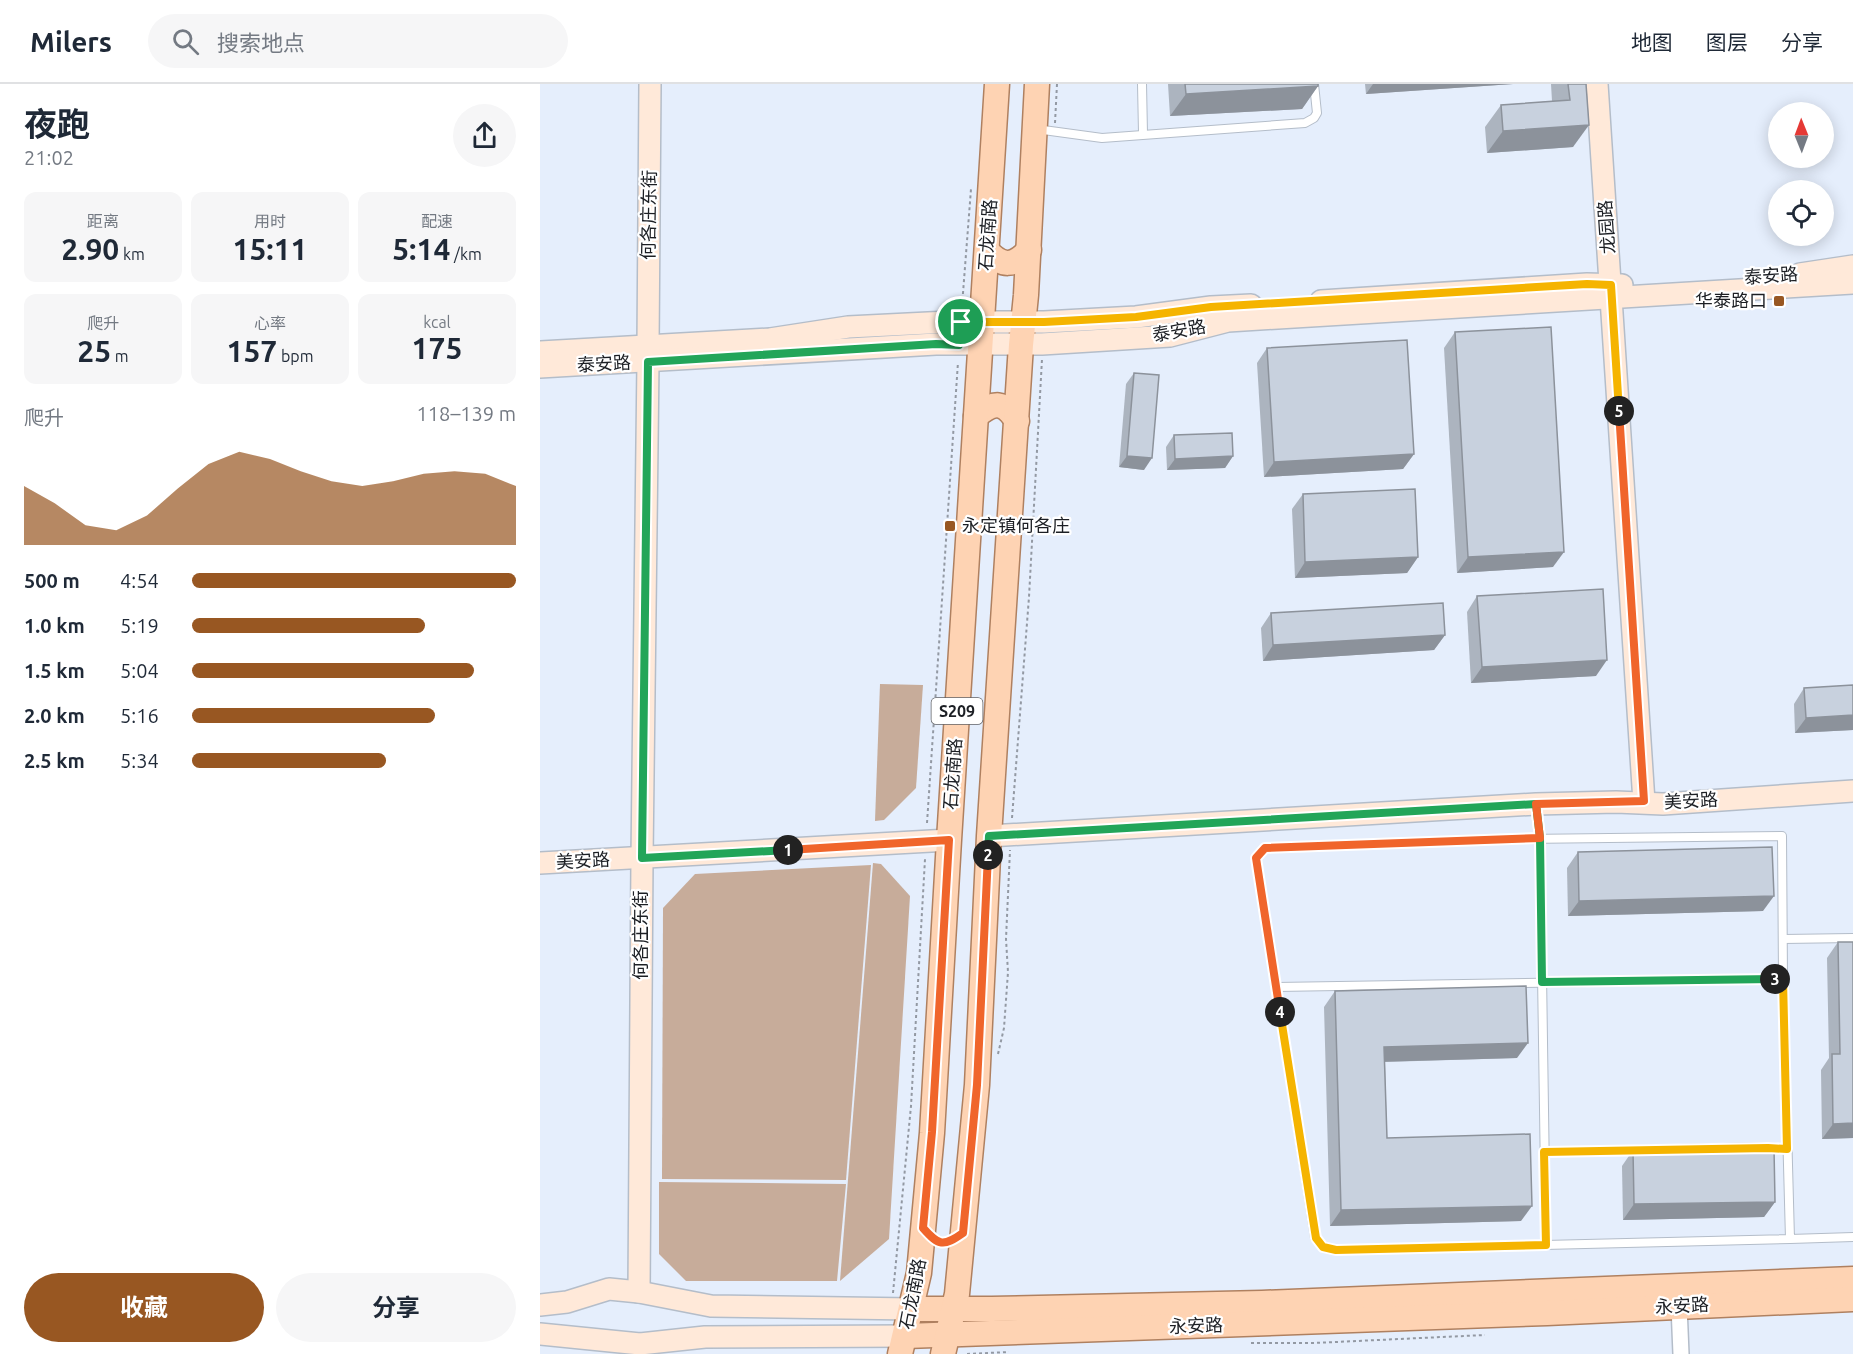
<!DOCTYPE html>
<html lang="zh">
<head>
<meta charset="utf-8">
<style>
	:root { --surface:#fff; --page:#f6f6f7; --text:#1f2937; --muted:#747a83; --line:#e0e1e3; --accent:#985722 }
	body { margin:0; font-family:Ubuntu,"Noto Sans SC",sans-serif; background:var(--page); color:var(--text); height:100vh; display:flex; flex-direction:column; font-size:22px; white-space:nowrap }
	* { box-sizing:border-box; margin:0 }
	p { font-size:20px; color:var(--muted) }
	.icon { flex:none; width:33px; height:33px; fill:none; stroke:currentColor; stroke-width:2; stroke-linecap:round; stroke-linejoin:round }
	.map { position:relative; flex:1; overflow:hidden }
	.panel { display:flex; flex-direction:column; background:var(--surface); width:540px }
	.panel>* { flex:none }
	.needle { width:39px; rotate:359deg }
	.tools { position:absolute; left:1228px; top:18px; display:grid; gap:12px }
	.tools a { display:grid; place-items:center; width:66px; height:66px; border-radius:50%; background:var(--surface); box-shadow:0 3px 15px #0003; font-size:30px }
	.pin { position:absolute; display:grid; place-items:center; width:51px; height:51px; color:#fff; margin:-26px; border:3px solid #fff; border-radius:50%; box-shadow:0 2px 6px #0007 }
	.km { position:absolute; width:30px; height:30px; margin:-15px; border-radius:50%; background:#222; color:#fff; font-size:16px; line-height:30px; text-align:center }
	.round { display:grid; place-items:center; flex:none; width:63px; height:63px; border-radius:32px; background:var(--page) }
	.headline { display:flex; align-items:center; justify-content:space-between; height:102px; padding:0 24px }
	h1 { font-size:33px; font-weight:700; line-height:45px }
	.figures { display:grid; grid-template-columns:repeat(3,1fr); gap:9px; height:102px; padding:6px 24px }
	.figures div { display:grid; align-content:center; border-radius:12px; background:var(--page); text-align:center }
	.figures b { font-size:30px; font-weight:700 }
	.figures small { font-size:16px; font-weight:400 }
	.figures p { font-size:16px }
	.chart { height:168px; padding:12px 24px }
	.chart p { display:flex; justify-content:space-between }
	.chart svg { width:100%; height:108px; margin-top:6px; fill:var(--accent); opacity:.7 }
	.button { display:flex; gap:12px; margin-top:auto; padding:12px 24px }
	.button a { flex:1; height:69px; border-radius:36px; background:var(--accent); color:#fff; font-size:24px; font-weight:700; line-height:69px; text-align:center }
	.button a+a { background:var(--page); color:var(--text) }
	ul { padding:0 24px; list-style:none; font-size:20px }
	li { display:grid; grid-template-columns:96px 72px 1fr; align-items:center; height:45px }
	li i { height:15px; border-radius:8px; background:var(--accent) }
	header { display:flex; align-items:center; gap:36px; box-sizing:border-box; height:84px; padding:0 30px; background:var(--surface); border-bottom:2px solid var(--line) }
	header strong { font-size:28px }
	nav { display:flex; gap:33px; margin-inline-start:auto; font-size:21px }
	.search { width:420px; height:54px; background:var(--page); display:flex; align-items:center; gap:15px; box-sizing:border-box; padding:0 21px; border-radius:33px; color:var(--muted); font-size:22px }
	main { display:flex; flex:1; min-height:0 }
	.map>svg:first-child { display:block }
</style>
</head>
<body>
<header>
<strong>Milers</strong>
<div class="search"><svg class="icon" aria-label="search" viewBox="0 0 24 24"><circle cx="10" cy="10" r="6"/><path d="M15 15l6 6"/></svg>搜索地点</div>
<nav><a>地图</a><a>图层</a><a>分享</a></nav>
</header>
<main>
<section class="panel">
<div class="headline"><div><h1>夜跑</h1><p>21:02</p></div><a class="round"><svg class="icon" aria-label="share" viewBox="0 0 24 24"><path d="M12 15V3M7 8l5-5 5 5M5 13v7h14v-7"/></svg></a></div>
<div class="figures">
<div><p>距离</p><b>2.90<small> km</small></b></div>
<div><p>用时</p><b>15:11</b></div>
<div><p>配速</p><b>5:14<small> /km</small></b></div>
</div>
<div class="figures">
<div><p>爬升</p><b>25<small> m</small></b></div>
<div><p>心率</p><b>157<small> bpm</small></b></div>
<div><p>kcal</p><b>175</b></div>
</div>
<div class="chart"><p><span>爬升</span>118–139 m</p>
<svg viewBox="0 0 160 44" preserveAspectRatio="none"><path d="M0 44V20L10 27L20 36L30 38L40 32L50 21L60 11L70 6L80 9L90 14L100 18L110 20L120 18L130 15L140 14L150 15L160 20V44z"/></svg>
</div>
<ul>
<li><b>500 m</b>4:54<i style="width:100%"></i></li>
<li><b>1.0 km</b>5:19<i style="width:72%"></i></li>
<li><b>1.5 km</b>5:04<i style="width:87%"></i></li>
<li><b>2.0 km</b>5:16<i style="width:75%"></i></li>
<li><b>2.5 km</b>5:34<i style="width:60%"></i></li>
</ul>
<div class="button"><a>收藏</a><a>分享</a></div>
</section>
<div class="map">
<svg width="1313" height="1270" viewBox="0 0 1313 1270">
	<rect width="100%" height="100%" fill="#e5eefc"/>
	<!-- forest -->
	<g fill="#c7ac9a">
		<path d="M340,600L383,601L376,704L344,736L335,737Z"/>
		<path d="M333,779L341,780L370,812L349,1155L300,1197Z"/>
		<path d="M331,781L306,1096L122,1095L123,824L155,790Z"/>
		<path d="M119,1098L306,1100L297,1197H146L119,1170Z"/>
	</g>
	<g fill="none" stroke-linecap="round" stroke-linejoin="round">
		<!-- lane casing -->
		<g stroke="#b4bdc9" stroke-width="10">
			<g id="lane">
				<path d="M602,0L603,49"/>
				<path d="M496,45L562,54L765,39L774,34L777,29L774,0"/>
				<path d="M996,722L1000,754L1006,1161"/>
				<path d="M1243,855L1313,854"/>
				<path d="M736,903L1243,895"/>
				<path d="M1004,1068L1228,1063L1247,1065"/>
				<path d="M1250,1155L796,1166L783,1163L775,1154L716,774L725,764L976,755L1242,752L1243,895L1250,1155L1313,1153"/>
			</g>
		</g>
		<!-- street casing -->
		<g stroke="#b4bdc9" stroke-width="18">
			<path id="street" d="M1139,1222L1141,1270"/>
		</g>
		<!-- secondary casing -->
		<g stroke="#b4bdc9" stroke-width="24">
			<g id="secondary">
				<path d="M1057,0L1104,718"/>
				<path d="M1260,190L1313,182"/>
				<path d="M781,217L1047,200L1082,201"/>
				<path d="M108,262L110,0"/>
				<path d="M0,268L230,255L308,243L408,238H504L596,233L671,223L711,221"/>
				<path d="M0,283L396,260H502L630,252L688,237L1313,199"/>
				<path d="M449,752L996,720L1076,718L1123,720L1313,707"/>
				<path d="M0,779L409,756"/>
				<path d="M99,1208L102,774L108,277"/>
				<path d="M0,1221L27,1218L69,1205L99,1208L171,1222L372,1225"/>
				<path d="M0,1250L100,1260L165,1253L366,1252"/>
			</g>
		</g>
		<!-- primary casing -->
		<g stroke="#af8060" stroke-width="27">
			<g id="primary">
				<path d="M447,167C462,183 474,183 489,166"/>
				<path d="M436,332C454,317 464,317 477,337"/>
				<path d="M372,1225H452L722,1219L1313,1195"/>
				<path d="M366,1252L1007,1229L1313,1215"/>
				<path d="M360,1270L379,1189L392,1049L409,756L457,0"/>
				<path d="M403,1270L417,1210L437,1001L449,752L481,261L486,211L497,0"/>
			</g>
		</g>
		<!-- path -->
		<g stroke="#9399a3" stroke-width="2" stroke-dasharray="3 3" stroke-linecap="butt">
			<path d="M515,39L517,0"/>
			<path d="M422,222L431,105"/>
			<path d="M472,734L489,513L502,275"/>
			<path d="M387,739L418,278"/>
			<path d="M458,970L464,944L468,888L466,855L470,766"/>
			<path d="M353,1209L371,1022L385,775"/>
			<path d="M711,1259H774L945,1251"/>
			<path d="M427,1270L469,1268"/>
		</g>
		<!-- lane -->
		<use href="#lane" stroke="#fff" stroke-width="8"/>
		<!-- street -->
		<use href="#street" stroke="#fff" stroke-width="15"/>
		<!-- secondary -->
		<use href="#secondary" stroke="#ffe9d9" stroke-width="21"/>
		<!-- primary -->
		<use href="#primary" stroke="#fed3b3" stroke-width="24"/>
	</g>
	<!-- wall -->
	<g fill="#acb4bf">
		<path d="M628,0H778V2L762,25L630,32Z"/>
		<path d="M825,0H973L826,10Z"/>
		<path d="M1011,0H1046L1033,63L947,69L945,43L961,21L1012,17Z"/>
		<path d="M915,248L1013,483L917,489L904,264Z"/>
		<path d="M727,264L874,370L863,385L724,393L717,279Z"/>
		<path d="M594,289L604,386L579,383L586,300Z"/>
		<path d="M634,351L693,372L685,384L627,386L626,363Z"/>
		<path d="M763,410L878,473L867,489L755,494L752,425Z"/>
		<path d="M937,512L1056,592L931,599L927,528Z"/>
		<path d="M731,529L905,551L894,566L723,577L721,544Z"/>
		<path d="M1313,601V646L1255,649L1254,620L1264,604Z"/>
		<path d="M1038,768L1223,827L1028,832L1027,784Z"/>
		<path d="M1298,858L1313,1054L1282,1055L1281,986L1289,974L1287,874Z"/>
		<path d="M795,907L977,974L845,978L847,1054L981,1137L790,1142L784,923Z"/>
		<path d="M1093,1066L1235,1118L1224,1133L1083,1136L1082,1082Z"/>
	</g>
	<!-- shaded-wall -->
	<g fill="#8c929b">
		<path d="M833,0H973L826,10Z"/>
		<path d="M778,2L762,25L630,32L646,10Z"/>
		<path d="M1049,41L1033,63L947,69L963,47Z"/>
		<path d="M874,370L863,385L724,393L734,378Z"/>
		<path d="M587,372L612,374L604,386L579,383Z"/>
		<path d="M693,372L685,384L627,386L635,375Z"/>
		<path d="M1024,468L1013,483L917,489L928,473Z"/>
		<path d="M878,473L867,489L755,494L765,478Z"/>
		<path d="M905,551L894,566L723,577L733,561Z"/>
		<path d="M1067,576L1056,592L931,599L942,583Z"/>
		<path d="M1313,631V646L1255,649L1266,634Z"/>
		<path d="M1234,812L1223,827L1028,832L1039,817Z"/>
		<path d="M988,959L977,974L834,978L844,963Z"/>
		<path d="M1313,1039V1054L1282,1055L1293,1040Z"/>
		<path d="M1235,1118L1224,1133L1083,1136L1094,1120Z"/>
		<path d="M992,1122L981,1137L790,1142L801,1126Z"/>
	</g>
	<!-- building -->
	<g fill="#c8d1de" stroke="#8c929b" stroke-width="1.5">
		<path d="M645,0H778V2L646,10Z"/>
		<path d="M1028,0H1046L1049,41L963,47L961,21L1030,16Z"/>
		<path d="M1011,243L1024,468L928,473L915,248Z"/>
		<path d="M867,256L874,370L734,378L727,264Z"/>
		<path d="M594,289L619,291L612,374L587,372Z"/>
		<path d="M692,349L693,372L635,375L634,351Z"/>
		<path d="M875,405L878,473L765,478L763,410Z"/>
		<path d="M1063,505L1067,576L942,583L937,512Z"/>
		<path d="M903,519L905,551L733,561L731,529Z"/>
		<path d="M1313,601V631L1266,634L1264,604Z"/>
		<path d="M1232,763L1234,812L1039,817L1038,768Z"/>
		<path d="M1298,858H1313V1039L1293,1040L1292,970H1300Z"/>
		<path d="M986,902L988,959L844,963L847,1054L990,1050L992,1122L801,1126L795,907Z"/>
		<path d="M1234,1064L1235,1118L1094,1120L1093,1066Z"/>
	</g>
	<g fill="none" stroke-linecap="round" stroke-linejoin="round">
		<!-- split-1 casing -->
		<g stroke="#fff" stroke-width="12">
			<path id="split-1" d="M248,766L102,774L108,278L396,260L419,261L421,238"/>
		</g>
		<!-- split-2 casing -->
		<g stroke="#fff" stroke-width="12">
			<path id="split-2" d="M248,766L409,756L392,1048L383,1144C399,1162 403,1163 423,1149L437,1001L448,771"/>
		</g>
		<!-- split-3 casing -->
		<g stroke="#fff" stroke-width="12">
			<path id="split-3" d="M448,771L449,752L996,720L1000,754L1002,898L1235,895"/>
		</g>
		<!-- split-4 casing -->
		<g stroke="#fff" stroke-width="12">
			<path id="split-4" d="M740,928L776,1154L783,1163L796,1166L1006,1161L1004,1068L1228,1064L1247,1065L1243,895H1235"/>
		</g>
		<!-- split-5 casing -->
		<g stroke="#fff" stroke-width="12">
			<path id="split-5" d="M740,928L716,774L725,764L1000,754L996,720L1104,717L1079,327"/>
		</g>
		<!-- split-6 casing -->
		<g stroke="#fff" stroke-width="12">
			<path id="split-6" d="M421,238H504L596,233L671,223L1047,200L1071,201L1079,327"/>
		</g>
		<!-- split-1 -->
		<use href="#split-1" stroke="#22a559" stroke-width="8"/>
		<!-- split-2 -->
		<use href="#split-2" stroke="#f0652b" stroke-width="8"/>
		<!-- split-3 -->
		<use href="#split-3" stroke="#22a559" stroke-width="8"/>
		<!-- split-4 -->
		<use href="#split-4" stroke="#f5b400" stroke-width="8"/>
		<!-- split-5 -->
		<use href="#split-5" stroke="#f0652b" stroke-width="8"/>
		<!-- split-6 -->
		<use href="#split-6" stroke="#f5b400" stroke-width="8"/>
	</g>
	<!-- markers -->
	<g fill="#985722" stroke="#fff" stroke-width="2">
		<rect x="1233" y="211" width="12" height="12" rx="3"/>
		<rect x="404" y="436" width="12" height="12" rx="3"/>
	</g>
	<g text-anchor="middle" stroke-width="4.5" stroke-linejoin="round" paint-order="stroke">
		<!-- shield labels -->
		<rect fill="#fff" stroke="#606266" stroke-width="1.5" x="391.5" y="614" width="51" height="26" rx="4.5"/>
		<g font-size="16" font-weight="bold" fill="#1c1f24">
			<text x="417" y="633">S209</text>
		</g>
		<!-- street labels -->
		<g font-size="18" fill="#1c1f24" stroke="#fff">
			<text transform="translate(109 131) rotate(-89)" y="6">何各庄东街</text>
			<text transform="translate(1067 143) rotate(-94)" y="6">龙园路</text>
			<text transform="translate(448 151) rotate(-86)" y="6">石龙南路</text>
			<text transform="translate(1231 192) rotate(-4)" y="6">泰安路</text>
			<text transform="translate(639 247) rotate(-10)" y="6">泰安路</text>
			<text transform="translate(64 280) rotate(-3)" y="6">泰安路</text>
			<text transform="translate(413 690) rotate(-86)" y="6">石龙南路</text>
			<text transform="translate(1151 717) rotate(-3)" y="6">美安路</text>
			<text transform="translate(43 777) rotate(-3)" y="6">美安路</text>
			<text transform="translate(101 851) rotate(-90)" y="6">何各庄东街</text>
			<text transform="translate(373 1210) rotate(-79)" y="6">石龙南路</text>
			<text transform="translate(1142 1222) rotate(-3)" y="6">永安路</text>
			<text transform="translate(656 1242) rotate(-2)" y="6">永安路</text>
		</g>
		<!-- poi labels -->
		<g font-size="18" fill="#1c1f24" stroke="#fff" text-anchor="end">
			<text x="1227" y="223">华泰路口</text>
			<text x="422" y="448" text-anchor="start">永定镇何各庄</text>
		</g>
	</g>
</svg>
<div class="tools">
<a><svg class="needle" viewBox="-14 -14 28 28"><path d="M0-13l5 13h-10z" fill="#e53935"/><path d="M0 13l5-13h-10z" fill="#747a83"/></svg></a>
<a><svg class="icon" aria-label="locate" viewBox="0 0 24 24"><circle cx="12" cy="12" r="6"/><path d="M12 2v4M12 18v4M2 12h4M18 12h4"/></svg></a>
</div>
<div class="pin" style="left:421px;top:238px;background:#1e9e55"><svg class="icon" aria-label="arrive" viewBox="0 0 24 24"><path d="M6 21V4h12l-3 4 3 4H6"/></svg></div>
<b class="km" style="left:248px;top:766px">1</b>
<b class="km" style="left:448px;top:771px">2</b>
<b class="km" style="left:1235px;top:895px">3</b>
<b class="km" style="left:740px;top:928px">4</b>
<b class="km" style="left:1079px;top:327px">5</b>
</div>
</main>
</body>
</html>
